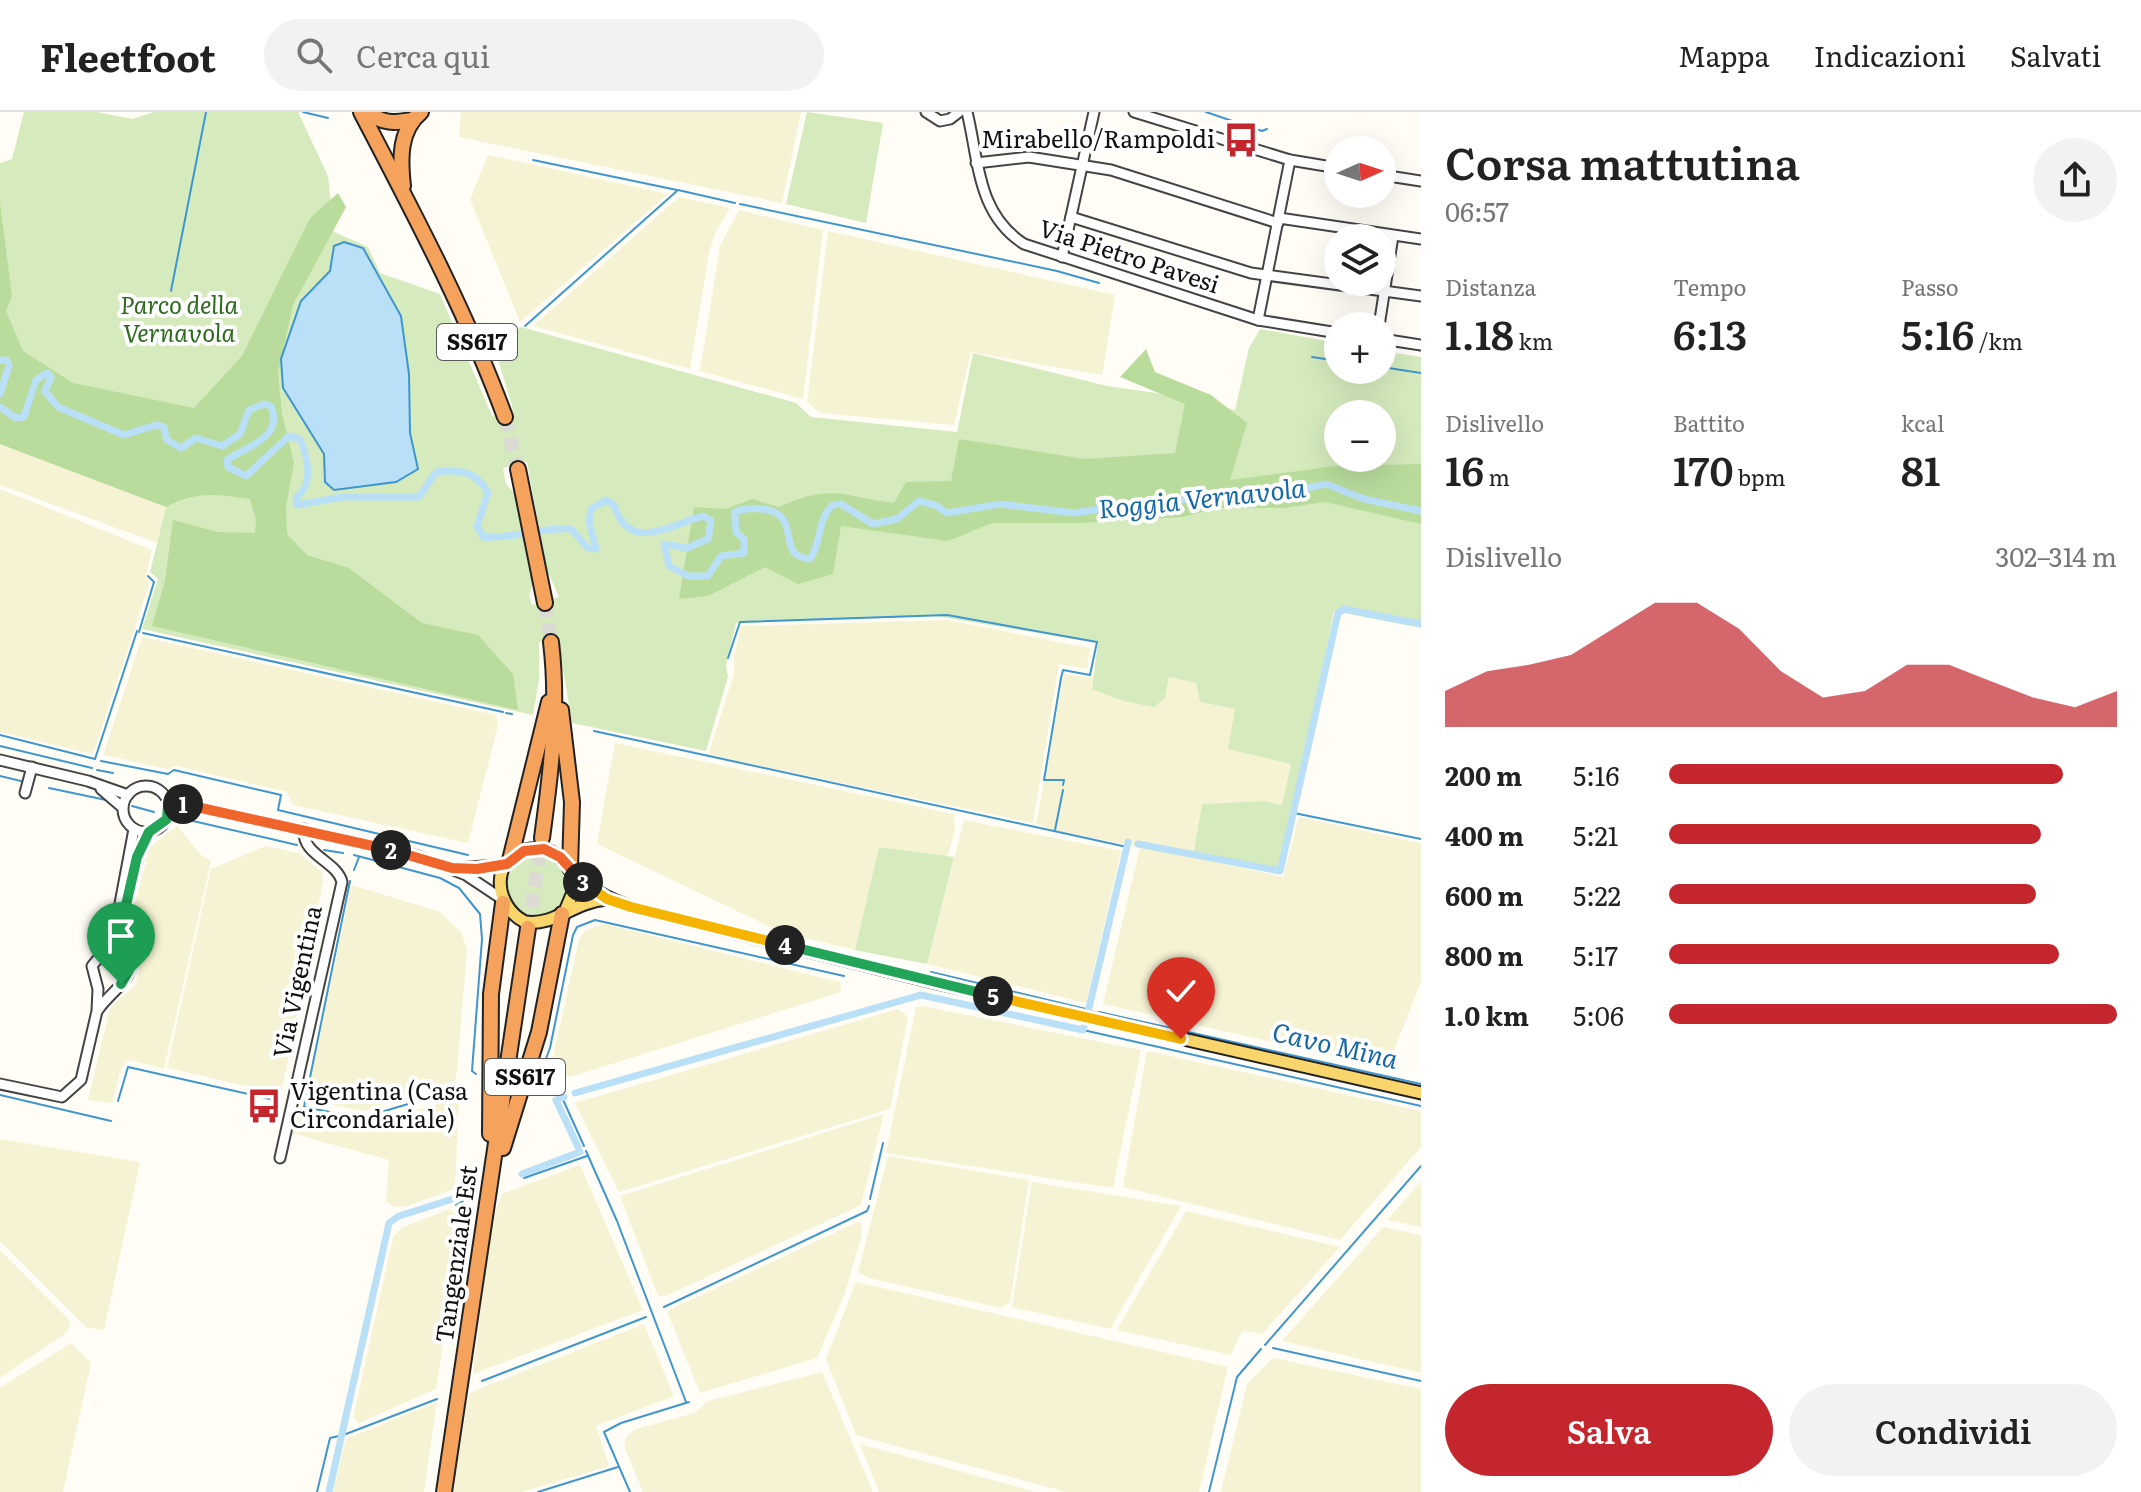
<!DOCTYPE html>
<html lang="it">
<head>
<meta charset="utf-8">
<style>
	:root { --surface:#fff; --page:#f2f2f2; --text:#222; --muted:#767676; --line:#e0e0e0; --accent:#c4262e }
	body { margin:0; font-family:Literata,serif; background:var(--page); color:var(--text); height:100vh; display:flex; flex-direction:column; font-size:30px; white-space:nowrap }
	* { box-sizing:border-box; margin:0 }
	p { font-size:26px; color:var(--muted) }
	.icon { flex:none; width:44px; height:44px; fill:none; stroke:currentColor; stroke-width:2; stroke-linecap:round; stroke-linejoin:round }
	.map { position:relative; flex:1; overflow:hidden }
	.drawer { display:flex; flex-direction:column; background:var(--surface); width:720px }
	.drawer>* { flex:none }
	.needle { width:52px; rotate:87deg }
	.buttons { position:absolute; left:1324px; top:24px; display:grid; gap:16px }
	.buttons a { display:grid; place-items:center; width:72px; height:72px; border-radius:50%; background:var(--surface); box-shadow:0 8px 32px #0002; font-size:40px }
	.pin { position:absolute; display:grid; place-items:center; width:68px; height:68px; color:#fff; margin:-82px -34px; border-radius:50% 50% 50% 0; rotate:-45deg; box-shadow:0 0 8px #0007 }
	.pin .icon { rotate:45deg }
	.km { position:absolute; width:40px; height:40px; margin:-20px; border-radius:50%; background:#222; color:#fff; font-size:22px; line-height:40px; text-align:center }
	.round { display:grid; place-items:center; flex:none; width:84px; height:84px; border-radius:42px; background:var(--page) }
	.headline { display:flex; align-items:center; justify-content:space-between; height:136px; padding:0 24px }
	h1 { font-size:44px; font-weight:600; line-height:60px }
	.figures { display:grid; grid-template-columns:repeat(3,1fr); gap:12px; height:136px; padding:8px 24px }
	.figures div { display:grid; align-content:center }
	.figures b { font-size:40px; font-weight:600 }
	.figures small { font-size:22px; font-weight:400 }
	.figures p { font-size:22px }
	.chart { height:224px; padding:16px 24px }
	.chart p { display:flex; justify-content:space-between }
	.chart svg { width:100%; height:144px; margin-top:8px; fill:var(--accent); opacity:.7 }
	.cta { display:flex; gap:16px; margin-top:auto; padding:16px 24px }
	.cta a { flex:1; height:92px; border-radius:48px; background:var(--accent); color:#fff; font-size:32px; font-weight:600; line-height:92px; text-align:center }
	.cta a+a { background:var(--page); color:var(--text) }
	ul { padding:0 24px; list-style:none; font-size:26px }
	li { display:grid; grid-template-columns:128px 96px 1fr; align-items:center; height:60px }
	li i { height:20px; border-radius:10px; background:var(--accent) }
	header { display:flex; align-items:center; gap:48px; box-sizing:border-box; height:112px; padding:0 40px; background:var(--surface); border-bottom:2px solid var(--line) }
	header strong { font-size:38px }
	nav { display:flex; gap:44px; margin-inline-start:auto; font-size:28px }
	.search { width:560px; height:72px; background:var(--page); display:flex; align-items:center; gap:20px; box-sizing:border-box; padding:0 28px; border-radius:44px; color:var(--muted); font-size:30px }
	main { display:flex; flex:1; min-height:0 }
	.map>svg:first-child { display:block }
</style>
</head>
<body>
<header>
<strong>Fleetfoot</strong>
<div class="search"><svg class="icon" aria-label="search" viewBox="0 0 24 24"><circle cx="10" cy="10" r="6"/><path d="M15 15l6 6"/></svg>Cerca qui</div>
<nav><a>Mappa</a><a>Indicazioni</a><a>Salvati</a></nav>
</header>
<main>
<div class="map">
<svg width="1421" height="1380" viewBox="0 0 1421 1380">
	<rect width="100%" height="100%" fill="#fffdf5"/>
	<!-- farmland -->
	<g fill="#f6f3d4">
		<path d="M461,0H801L782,91L459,25Z"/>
		<path d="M488,43L668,82L520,210L470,87Z"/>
		<path d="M679,85L730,96L717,117L709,140L690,257L533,214Z"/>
		<path d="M739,98L823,118L803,287L700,259L720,134Z"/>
		<path d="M828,119L1115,183L1102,263L971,240L954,313L821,301L807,290Z"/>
		<path d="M0,332L166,395L157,431L0,373Z"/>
		<path d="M0,377L152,438L146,465L150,470L93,642L0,620Z"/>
		<path d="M948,508L1090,536L1087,557L1059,552L1033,711L708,643L734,562V544L741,514Z"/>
		<path d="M142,525L496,603L498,614L468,731L293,693L287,680L176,654L167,657L103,643Z"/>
		<path d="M1064,562L1093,566L1092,577L1165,586L1169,565L1196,571L1200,590L1235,597L1291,651L1283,693L1265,689L1202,692L1193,744L1158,738L1283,765L1299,705L1421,731V870L1387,956L1103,892L1140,735L1051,718L1036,712Z"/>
		<path d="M615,631L954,702L955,718L947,746L879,735L855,838L781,820L597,732Z"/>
		<path d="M964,708L1121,739L1086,891L927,852Z"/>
		<path d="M177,714L201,743L211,749L164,957L129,948L121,956L112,991L88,988L110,896L136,872L140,857L128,834L127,821L150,735Z"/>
		<path d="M265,734L299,741L322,760L323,770L281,982L167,956L211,757Z"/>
		<path d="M352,773L440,800L461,820L467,838L456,968L363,999L305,987Z"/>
		<path d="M604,812L840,870L841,880L570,965L553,956L552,949L579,827L586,818Z"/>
		<path d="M922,894L1141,938L1113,1076L886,1041L916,895Z"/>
		<path d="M898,897L908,905L890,997L619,1080L575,991Z"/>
		<path d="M1147,939L1421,999V1035L1340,1128L1123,1075Z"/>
		<path d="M459,985L455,1077L407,1094L394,1095L386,1089L389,1048L291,1021L296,1000L367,1013Z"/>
		<path d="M884,1002L861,1093L666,1184H658L620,1084Z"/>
		<path d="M0,1027L140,1050L104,1218L86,1215L0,1129Z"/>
		<path d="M888,1044L1029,1068L1010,1190L1001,1196L869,1166L858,1160Z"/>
		<path d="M580,1053L643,1198L473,1262L491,1111L502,1082Z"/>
		<path d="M1032,1070L1181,1094L1110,1217L1012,1195Z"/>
		<path d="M1421,1070V1115L1387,1108Z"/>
		<path d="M450,1097L462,1108L436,1277L359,1311L353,1305L393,1125L403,1115Z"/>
		<path d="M1186,1099L1340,1135L1262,1222L1242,1219L1231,1243L1117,1218Z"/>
		<path d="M860,1109L862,1122L845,1181L817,1246L700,1281L667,1199Z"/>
		<path d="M1383,1115L1421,1123V1261L1282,1229Z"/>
		<path d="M0,1138L71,1210L67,1220L0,1266Z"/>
		<path d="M856,1170L1228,1255L1199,1380H1066L856,1323L826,1247Z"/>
		<path d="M644,1212L674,1284L596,1314L609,1354L522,1380H453L469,1281Z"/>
		<path d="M71,1231L91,1251L63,1380H0V1276Z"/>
		<path d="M1273,1246L1421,1277V1380H1221L1247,1272Z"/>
		<path d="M822,1260L873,1380H643L624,1334L627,1324L636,1317L695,1301L708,1289Z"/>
		<path d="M437,1290L424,1380H333L346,1327Z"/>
		<path d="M860,1332L1036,1380H879Z"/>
	</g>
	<!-- green -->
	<g fill="#d5ebbd" fill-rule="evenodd">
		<path d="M24,0H97L132,7L154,0H298L328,64L334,120L368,135L380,161L440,182L492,304L513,297L493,231L521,215L796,291L811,305L957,320L973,241L1107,274L1199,287L1235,298L1249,236L1260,217L1338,231V258H1382V239L1421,245V516L1334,499L1281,762L1193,744L1202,692L1265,689L1282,693L1291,652L1228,637L1235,597L1200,590L1196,571L1169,565L1165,586L1154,595L1123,589L1092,577L1098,531L935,504L736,511L726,554L728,565L706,639L572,611L558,527L539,530V568L533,603L142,517L158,467L150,460L166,395L0,332V51L12,47ZM1338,302H1382V346H1338ZM527,350L547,458L559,485L532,493L529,484L535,463L520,386L506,372L503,356Z"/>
		<path d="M807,0L883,11L866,111L786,92Z"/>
		<path d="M879,735L954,745L927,852L855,838Z"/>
		<circle cx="537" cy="774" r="30"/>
	</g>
	<!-- forest -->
	<g fill="#b9dc9c">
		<path d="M338,81L346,95L293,193L278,261L282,302L294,351L286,395L287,422L307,443L349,456L422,511L478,523L513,562L518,598L152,514L165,469L173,408L218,420L255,421L256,408L250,387C218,382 195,379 166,395L0,332V90L12,184L6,199L23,239L73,271L194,296L242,244L310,106Z"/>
		<path d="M1146,237L1155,260L1211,283L1247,311L1230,368L1335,354L1421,352V412L1325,390L1283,396H1221L1182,405L1081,411H992L948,429L841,414L833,462L798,472L765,455L708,484L679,487L694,395L726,397L752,387L779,395C831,371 842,384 894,391L906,370L951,369L959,327L1085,347L1175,341L1185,292L1120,265Z"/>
	</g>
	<!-- water -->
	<path fill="#b9e0f7" stroke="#3f96cf" stroke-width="2" d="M344,130L363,136L401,204L409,262L410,321L418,357L396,370L334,378L325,370L324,342L283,276L281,247L301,189L330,159L334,134Z"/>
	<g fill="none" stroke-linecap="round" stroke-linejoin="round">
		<!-- stream -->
		<g stroke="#3f96cf" stroke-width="2">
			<path d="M303,0L328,6"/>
			<path d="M1206,0L1262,19L1267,17"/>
			<path d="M533,48L677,78"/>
			<path d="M740,92L1057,159L1099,171"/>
			<path d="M171,179L206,0"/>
			<path d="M525,214L678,78L735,91"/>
			<path d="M1312,245L1338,249"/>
			<path d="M1382,255L1421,261"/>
			<path d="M139,520L154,470L148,464"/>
			<path d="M143,521L503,600"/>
			<path d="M728,546L740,510L947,503L1097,530L1090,563L1063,558L1061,566L1044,668H1064L1063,673"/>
			<path d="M506,601L512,602"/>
			<path d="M594,619L1127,735"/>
			<path d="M0,623L95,647L137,519"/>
			<path d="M0,634L92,656"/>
			<path d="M101,649L168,662L174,658L281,683L278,698L468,743"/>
			<path d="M97,658L113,661"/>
			<path d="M0,664L25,670"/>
			<path d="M49,676L106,688"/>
			<path d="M132,694L154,700"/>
			<path d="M1294,701L1421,727"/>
			<path d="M180,706L297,733"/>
			<path d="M1055,718L1063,678"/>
			<path d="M324,738L343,741"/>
			<path d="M354,743L440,766L459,776L480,802L482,827L472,959L476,962"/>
			<path d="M354,758L359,745"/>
			<path d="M350,769L304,995L361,1006L462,976"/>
			<path d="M931,860L1090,898"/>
			<path d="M1099,900L1421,972"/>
			<path d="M1083,918L1421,994"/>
			<path d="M539,965L550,936L573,823L577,815L595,808L844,864"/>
			<path d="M533,979L550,967"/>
			<path d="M560,981L584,1034"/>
			<path d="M0,983L111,1009"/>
			<path d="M118,989L128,955L279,989"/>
			<path d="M586,1039L617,1109L686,1290"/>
			<path d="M524,1066L587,1044"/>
			<path d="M870,1087L883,1031"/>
			<path d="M456,1093L463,1089"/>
			<path d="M664,1195L867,1099L869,1094"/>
			<path d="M1265,1233L1421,1054"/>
			<path d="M1273,1236L1421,1269"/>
			<path d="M482,1269L646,1205"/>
			<path d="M346,1322L437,1287"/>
			<path d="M317,1380L330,1326L339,1324"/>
			<path d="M538,1380L618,1355"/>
			<path d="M630,1380L604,1320L621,1311L689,1290"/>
			<path d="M1209,1380L1237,1265L1261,1237"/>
		</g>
		<!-- canal -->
		<g stroke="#b9e0f7" stroke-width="7">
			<path d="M0,248H7L9,254L0,282"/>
			<path d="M0,295L16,306L24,305L36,268L47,261L51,265L45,279L58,295L124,323L156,313L164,315L167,328L181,336L196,326L222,334L240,322L249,298L264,292L271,294C284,327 246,334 227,348L228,355L246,364L289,324L300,327C308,346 314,372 296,386L297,393L342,385H419L436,360C458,357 477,359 488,381L477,414L483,425C513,427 541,415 571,417L588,436L596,437L589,410L591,397L606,388L614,393C630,444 674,410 704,404L711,409L708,427L687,436L664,432L669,454L688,464H708L721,444L744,441V427L736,420L735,400C748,395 776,394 784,409C793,427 784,444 810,447C822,431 817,406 833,393L841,392L873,412L897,407L919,389L935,393L947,401L1000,392L1074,401L1125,393L1155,397L1203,381L1273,383L1326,372L1364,387L1421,399"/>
			<path d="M1295,693L1338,501L1344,497L1421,512"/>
			<path d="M1138,732L1280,759L1294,698"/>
			<path d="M1088,900L1128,730"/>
			<path d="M575,981L921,883L1083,918L1085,911"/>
			<path d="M564,985L556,988L578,1035"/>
			<path d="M522,1062L580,1040"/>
			<path d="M329,1380L389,1111L399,1104L459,1085"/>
		</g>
		<!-- highway-tunnel -->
		<g stroke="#dbdad3" stroke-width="14" stroke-dasharray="14 7" stroke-linecap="butt">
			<path d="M505,305L518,357"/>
			<path d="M545,491L551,530"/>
			<path d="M528,816L542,726"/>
		</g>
		<!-- minor casing -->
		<g stroke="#444" stroke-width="13">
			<g id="minor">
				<path d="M926,0L940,9L950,7L959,0"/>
				<path d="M967,0C979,49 977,102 1024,132L1258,208L1338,221"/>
				<path d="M1134,0L1290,48L1338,56"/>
				<path d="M976,51L1029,45L1111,58L1278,111"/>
				<path d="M1382,63L1421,69"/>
				<path d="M1071,105L1251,161L1421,184"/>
				<path d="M1279,106L1421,127"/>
				<path d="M1062,145L1094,0"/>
				<path d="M1258,208L1290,48"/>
				<path d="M1379,214L1393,124"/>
				<path d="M1382,227L1421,233"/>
				<path d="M0,648L88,669L128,683"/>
				<circle cx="146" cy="697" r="23"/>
				<path d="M101,677L122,695"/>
				<path d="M25,681L32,655"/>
				<path d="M168,693L186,692L418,744L466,763L502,787"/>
				<path d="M458,756L507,752"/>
				<path d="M127,789L142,731L149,720"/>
				<path d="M98,898C105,887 126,870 128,863C132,852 119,830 122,811"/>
				<path d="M0,972L62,985L81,968L97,899L98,877L92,854L109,833L115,818L134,717"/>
				<path d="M280,1046L342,770C337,749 301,743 304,717"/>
			</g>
		</g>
		<!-- major casing -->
		<g stroke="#222" stroke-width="15">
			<g id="major">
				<path d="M607,787C572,790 556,814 525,810C493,794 489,743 531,737C559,733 568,758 586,772C600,783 614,789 631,795L937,871L1421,981"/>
				<path d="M566,797L574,778L572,760"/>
			</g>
		</g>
		<!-- highway casing -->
		<g stroke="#222" stroke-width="18">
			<g id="highway">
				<path d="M361,0C413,100 466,199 505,305"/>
				<path d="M368,0C382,12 395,11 412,8"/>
				<path d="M403,74C400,47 399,18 421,0"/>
				<path d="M518,357L545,491"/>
				<path d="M561,598L572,690L570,756"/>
				<path d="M542,726C551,660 559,596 551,530"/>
				<path d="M510,748L549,590"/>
				<path d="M490,1022L491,882L503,791"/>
				<path d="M503,1036L539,920L562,802"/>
				<path d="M444,1380L528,816"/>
			</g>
		</g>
		<!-- minor -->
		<use href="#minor" stroke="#fff" stroke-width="9"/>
		<!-- major -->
		<use href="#major" stroke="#f9d66b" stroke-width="11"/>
		<!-- highway -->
		<use href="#highway" stroke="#f5a25d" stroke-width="14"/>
	</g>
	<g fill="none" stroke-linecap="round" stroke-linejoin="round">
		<!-- split-1 casing -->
		<g stroke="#fff" stroke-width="16">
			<path id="split-1" d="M121,872L129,858L123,842L121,815L137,745L149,720L167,707L168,693L183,692"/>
		</g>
		<!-- split-2 casing -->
		<g stroke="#fff" stroke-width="16">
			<path id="split-2" d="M183,692L391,738"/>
		</g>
		<!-- split-3 casing -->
		<g stroke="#fff" stroke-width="16">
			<path id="split-3" d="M391,738L452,756L477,757L507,752L524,739L544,737L560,745L583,770"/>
		</g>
		<!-- split-4 casing -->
		<g stroke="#fff" stroke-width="16">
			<path id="split-4" d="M583,770L607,787L631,795L785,833"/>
		</g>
		<!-- split-5 casing -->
		<g stroke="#fff" stroke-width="16">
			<path id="split-5" d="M785,833L993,884"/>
		</g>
		<!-- split-6 casing -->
		<g stroke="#fff" stroke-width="16">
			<path id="split-6" d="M993,884L1181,927"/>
		</g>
		<!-- split-1 -->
		<use href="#split-1" stroke="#22a559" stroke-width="10"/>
		<!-- split-2 -->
		<use href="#split-2" stroke="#f0652b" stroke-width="10"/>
		<!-- split-3 -->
		<use href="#split-3" stroke="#f0652b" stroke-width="10"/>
		<!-- split-4 -->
		<use href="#split-4" stroke="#f5b400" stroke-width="10"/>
		<!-- split-5 -->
		<use href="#split-5" stroke="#22a559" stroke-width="10"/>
		<!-- split-6 -->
		<use href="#split-6" stroke="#f5b400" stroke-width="10"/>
	</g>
	<!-- icons -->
	<defs>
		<g id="bus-bare" transform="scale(2.76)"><path d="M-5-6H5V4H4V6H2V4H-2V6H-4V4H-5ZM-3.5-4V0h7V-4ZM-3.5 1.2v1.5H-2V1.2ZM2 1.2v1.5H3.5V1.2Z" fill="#c4262e" stroke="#fff" stroke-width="2.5" paint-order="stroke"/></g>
	</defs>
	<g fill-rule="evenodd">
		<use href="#bus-bare" x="1241" y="28"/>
		<use href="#bus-bare" x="264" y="994"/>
	</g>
	<g text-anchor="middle" stroke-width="8" stroke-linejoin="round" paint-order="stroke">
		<!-- shield labels -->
		<g fill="#fff" stroke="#585858" stroke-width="2">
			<rect x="437" y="212" width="80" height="36" rx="6"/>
			<rect x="485" y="947" width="80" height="36" rx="6"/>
		</g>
		<g font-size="22" font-weight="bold" fill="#111">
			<text x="477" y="238">SS617</text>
			<text x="525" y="973">SS617</text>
		</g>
		<!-- poi labels -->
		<g font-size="24" fill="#111" stroke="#fff" text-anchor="end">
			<text x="1215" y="36">Mirabello/Rampoldi</text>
			<text x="290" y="988" text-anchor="start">Vigentina (Casa<tspan x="290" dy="28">Circondariale)</tspan></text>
		</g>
		<!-- street labels -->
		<g font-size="24" fill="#111" stroke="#fff">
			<text transform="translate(1129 145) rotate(18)" y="8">Via Pietro Pavesi</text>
			<text transform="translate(298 870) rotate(-78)" y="8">Via Vigentina</text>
			<text transform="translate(457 1142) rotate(-82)" y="8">Tangenziale Est</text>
		</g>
		<!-- park labels -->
		<g font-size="24" font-style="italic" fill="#2f6b1f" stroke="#fff">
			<text x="179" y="202">Parco della<tspan x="179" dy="28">Vernavola</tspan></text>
		</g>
		<!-- water labels -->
		<g font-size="26" font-style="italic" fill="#1768a6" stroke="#fff">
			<text transform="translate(1202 387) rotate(-6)" y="9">Roggia Vernavola</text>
			<text transform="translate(1335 934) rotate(13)" y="9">Cavo Mina</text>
		</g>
	</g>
</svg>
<div class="buttons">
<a><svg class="needle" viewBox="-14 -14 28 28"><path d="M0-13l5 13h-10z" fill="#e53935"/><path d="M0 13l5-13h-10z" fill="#767676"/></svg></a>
<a><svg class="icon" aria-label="layers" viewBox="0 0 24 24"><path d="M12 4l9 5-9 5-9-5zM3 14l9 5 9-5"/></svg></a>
<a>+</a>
<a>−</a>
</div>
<div class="pin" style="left:121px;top:872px;background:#1e9e55"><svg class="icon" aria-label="arrive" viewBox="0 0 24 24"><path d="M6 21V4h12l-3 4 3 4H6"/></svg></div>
<div class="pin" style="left:1181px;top:927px;background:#d93025"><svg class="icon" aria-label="check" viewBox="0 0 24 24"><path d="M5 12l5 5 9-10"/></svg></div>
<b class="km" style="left:183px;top:692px">1</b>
<b class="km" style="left:391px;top:738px">2</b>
<b class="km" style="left:583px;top:770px">3</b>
<b class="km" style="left:785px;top:833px">4</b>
<b class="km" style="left:993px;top:884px">5</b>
</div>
<section class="drawer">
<div class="headline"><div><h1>Corsa mattutina</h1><p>06:57</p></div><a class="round"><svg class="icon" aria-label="share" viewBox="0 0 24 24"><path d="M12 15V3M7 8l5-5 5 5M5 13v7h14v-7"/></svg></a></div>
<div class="figures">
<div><p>Distanza</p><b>1.18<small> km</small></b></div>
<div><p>Tempo</p><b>6:13</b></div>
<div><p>Passo</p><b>5:16<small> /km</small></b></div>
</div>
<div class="figures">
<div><p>Dislivello</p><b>16<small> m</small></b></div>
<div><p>Battito</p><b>170<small> bpm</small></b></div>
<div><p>kcal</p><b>81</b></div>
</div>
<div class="chart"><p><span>Dislivello</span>302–314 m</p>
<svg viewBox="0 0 160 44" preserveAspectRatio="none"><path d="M0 44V33L10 27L20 25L30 22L40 14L50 6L60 6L70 14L80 27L90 35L100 33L110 25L120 25L130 30L140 35L150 38L160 33V44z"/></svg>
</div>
<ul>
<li><b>200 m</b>5:16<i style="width:88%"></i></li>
<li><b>400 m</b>5:21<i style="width:83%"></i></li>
<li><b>600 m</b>5:22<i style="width:82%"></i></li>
<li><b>800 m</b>5:17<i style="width:87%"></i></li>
<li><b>1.0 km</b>5:06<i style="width:100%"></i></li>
</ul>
<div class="cta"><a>Salva</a><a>Condividi</a></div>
</section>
</main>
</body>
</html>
